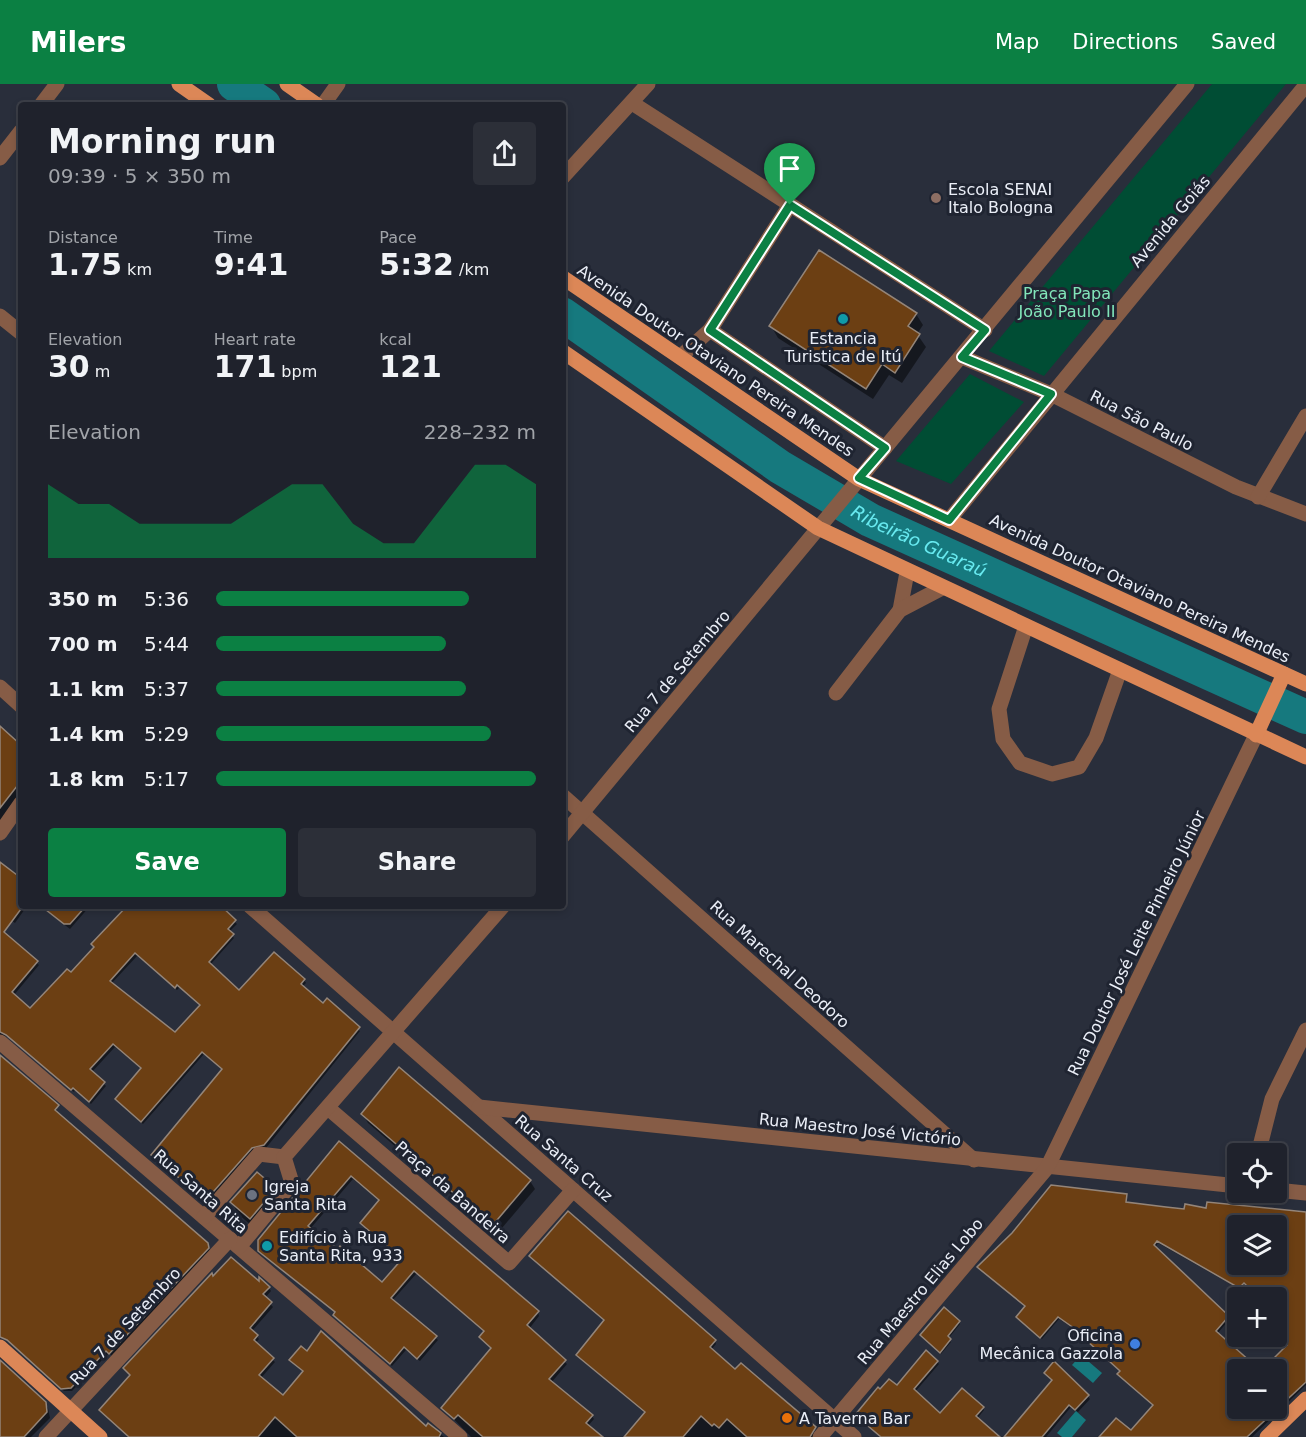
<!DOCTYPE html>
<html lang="en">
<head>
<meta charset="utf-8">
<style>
	:root { --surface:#1f222c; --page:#2c2f38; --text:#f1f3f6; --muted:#a1a4a9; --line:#3c3f48; --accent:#0b8043 }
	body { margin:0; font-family:"DejaVu Sans",sans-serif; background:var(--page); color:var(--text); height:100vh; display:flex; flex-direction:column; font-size:22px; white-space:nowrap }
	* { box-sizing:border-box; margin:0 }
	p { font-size:20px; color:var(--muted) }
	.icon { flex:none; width:33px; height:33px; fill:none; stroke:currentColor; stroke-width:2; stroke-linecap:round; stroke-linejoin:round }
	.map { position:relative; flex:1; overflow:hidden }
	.side { position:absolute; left:18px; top:18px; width:548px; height:807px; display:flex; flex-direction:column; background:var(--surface); border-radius:6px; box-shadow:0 3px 9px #0003,0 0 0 2px var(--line) }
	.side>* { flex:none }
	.tools { position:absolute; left:1227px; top:1059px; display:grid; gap:12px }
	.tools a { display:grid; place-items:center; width:60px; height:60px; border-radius:6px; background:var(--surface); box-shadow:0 3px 9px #0003,0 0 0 2px var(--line); font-size:30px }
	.pin { position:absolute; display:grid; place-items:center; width:51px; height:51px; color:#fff; margin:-62px -26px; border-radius:50% 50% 50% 0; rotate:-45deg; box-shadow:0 0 6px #0007 }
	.pin .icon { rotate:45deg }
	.round { display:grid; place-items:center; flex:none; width:63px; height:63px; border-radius:6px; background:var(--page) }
	.headline { display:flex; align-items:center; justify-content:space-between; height:102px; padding:0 30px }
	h1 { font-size:33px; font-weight:700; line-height:45px }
	.metrics { display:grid; grid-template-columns:repeat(3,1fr); gap:9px; height:102px; padding:6px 30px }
	.metrics div { display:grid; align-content:center }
	.metrics b { font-size:30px; font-weight:700 }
	.metrics small { font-size:16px; font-weight:400 }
	.metrics p { font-size:16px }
	.chart { height:168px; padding:12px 30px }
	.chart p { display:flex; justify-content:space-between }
	.chart svg { width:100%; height:108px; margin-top:6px; fill:var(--accent); opacity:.7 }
	.button { display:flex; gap:12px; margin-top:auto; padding:12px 30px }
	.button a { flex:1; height:69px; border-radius:6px; background:var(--accent); color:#fff; font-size:24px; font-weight:700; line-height:69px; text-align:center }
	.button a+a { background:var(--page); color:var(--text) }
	ul { padding:0 30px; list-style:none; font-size:20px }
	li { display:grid; grid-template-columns:96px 72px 1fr; align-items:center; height:45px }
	li i { height:15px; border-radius:8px; background:var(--accent) }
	header { display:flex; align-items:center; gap:36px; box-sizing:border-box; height:84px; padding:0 30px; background:var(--accent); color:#fff }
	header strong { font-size:28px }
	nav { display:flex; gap:33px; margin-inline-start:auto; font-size:21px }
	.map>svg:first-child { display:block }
</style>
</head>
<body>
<header>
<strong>Milers</strong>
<nav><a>Map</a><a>Directions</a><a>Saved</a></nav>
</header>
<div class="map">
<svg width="1306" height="1353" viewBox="0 0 1306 1353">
	<rect width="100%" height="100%" fill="#292e3b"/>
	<!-- green -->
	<g fill="#004d34">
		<path d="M1212,0H1286L1044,292L989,267Z"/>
		<path d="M970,290L1024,318L951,400L896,377Z"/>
	</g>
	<!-- water -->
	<g fill="#16797e">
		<path d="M1081,1271L1102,1289L1093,1299L1072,1281Z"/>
		<path d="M1076,1327L1086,1336L1072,1353H1062L1057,1349Z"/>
	</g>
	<!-- shadow -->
	<g fill="#0007" fill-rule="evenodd">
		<path d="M916,230L923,241L917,250L926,263L902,299L889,291L873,315L778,254L771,242Z"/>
		<path d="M0,644L21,663V714L13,718L0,737Z"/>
		<path d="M0,783L21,796V822H27L15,839L0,828Z"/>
		<path d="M40,822H90L70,845Z"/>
		<path d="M126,822H218L237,840L229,848L234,854L210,881L239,908L304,896L306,899L302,903L360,947L266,1064L208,1118L155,1074L223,986L204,970L143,1040L116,1015L142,985L115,963L92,988L106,1002L91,1020L75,1006L74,1008L9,953L0,951V846L39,881L14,911L30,926L96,864L128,824ZM138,871L177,906L180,903L201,922L175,950L111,900Z"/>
		<path d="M0,973L57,1022V1028L209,1163L210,1167L112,1272L109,1269L72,1307H64L0,1248Z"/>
		<path d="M363,1030L530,1097L535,1105L497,1150L368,1039Z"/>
		<path d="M339,1059L538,1228L539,1232L529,1245L567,1280L551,1299L592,1332L594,1335L588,1342L601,1353H471L443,1324L492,1265L485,1248L417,1189L392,1217L438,1256L420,1277L406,1266L392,1282L337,1235L336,1229L262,1170L260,1166ZM353,1095L380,1117L364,1142L403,1176L382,1201L310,1145Z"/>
		<path d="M274,1105L281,1116L257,1146L238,1130L232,1118Z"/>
		<path d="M1126,1111L1127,1120L1185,1126L1306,1129V1301L1252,1353H1101L1131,1348L1154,1322L1121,1293V1288L1089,1255L1059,1235L1042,1255L1019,1236L1026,1223L980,1185ZM1238,1142H1276V1180H1238ZM1158,1159L1241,1206L1246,1201L1259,1214H1276V1252L1287,1263L1276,1324H1238V1286L1217,1250L1229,1236L1155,1164Z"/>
		<path d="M530,1172L715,1257L716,1260L711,1266L735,1287L813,1342L814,1353H626L646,1330L580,1274L605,1237Z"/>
		<path d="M213,1194L269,1204L271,1207L265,1214L273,1223L252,1247L259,1255L255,1260L275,1278L261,1294L283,1313L304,1288L291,1276L426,1344L429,1341L444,1353H134L131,1292L125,1285Z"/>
		<path d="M959,1238L960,1240L948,1255L951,1258L941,1270L923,1254Z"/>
		<path d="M937,1278L939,1280L915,1308L940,1331L983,1324L984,1326L977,1335L997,1353H881L858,1334L857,1331L880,1307L897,1303Z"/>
		<path d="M0,1286L45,1319L48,1324L50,1334L31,1353H0Z"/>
		<path d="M1088,1312L1090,1315L1078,1328L1071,1323L1046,1353H1038L1020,1341Z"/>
	</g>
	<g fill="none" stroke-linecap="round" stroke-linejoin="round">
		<!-- river -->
		<g stroke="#16797e" stroke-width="34">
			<path d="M234,0L264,21"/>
			<path id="s1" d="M562,230L780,383L870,436L1306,633"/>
		</g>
	</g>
	<!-- building -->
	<g fill="#6c3f13" stroke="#948579" stroke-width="1.5" fill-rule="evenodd">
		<path d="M819,166L917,229L908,242L920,250L895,289L882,280L866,305L769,242Z"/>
		<path d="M0,642L21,661V697L0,724Z"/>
		<path d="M0,778L21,794V825L4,848L38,877L12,908L30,924L67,885L71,888L94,863L91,860L127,822H221L236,836L228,845L234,850L209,878L239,906L274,868L305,895L301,900L323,919L327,914L360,943L264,1061L252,1064L206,1116L151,1071L222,985L202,968L141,1038L115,1015L141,984L113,960L90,985L105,998L89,1018L73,1004L71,1006L6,951L0,948ZM135,869L175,904L177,901L200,921L175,948L110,897Z"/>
		<path d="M41,822H86L70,840H64Z"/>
		<path d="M0,971L59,1021L55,1026L208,1159L209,1164L109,1270L106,1267L71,1304L61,1305L7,1256L0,1253Z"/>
		<path d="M399,983L531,1096L492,1142L361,1030Z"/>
		<path d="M339,1057L539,1227L527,1241L566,1276L549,1295L593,1331L586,1339L603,1353H483L458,1331L454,1335L441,1324L491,1264L479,1253L484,1247L414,1187L391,1214L437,1252L417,1275L404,1263L390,1280L333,1231L335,1228L258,1167V1156ZM351,1092L379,1116L360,1139L402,1175L382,1198L340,1162L338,1165L308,1142Z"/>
		<path d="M257,1088L276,1104L250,1135L230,1118Z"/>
		<path d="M1051,1101L1127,1110L1126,1118L1166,1123L1184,1125L1185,1120L1206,1124L1207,1118L1306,1128V1298L1247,1353H1099L1116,1334L1131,1346L1153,1321L1117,1290L1120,1287L1086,1256L1088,1254L1058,1233L1040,1254L1016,1233L1025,1222L977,1183L1012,1149ZM1238,1142H1276V1180H1238ZM1157,1157L1239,1204L1244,1199L1259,1214H1276V1251L1287,1261L1262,1286H1276V1324H1238V1286H1260L1216,1247L1229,1232L1154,1161Z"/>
		<path d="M568,1127L716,1256L710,1263L735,1285L741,1279L816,1343L810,1353H747L727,1335L719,1344L714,1340L712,1342L701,1332L683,1353H624L645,1328L576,1271L604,1236L529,1172Z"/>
		<path d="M231,1173L259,1197V1193L270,1203L263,1210L272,1218L250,1244L258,1251L254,1256L274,1274L259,1291L283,1311L303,1287L289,1276L301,1262L307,1267L321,1247L426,1342L428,1339L441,1349L439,1353H297L275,1333L258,1353H129L99,1326L130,1291L123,1284L212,1189L213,1192Z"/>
		<path d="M944,1223L960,1237L948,1252L951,1255L940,1269L920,1251Z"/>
		<path d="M926,1266L938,1277L914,1305L940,1329L962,1304L984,1323L976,1332L1000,1353H881L855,1331L878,1303L880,1305L889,1295L897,1301Z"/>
		<path d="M0,1276L46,1318L47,1328L24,1353H0Z"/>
		<path d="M1054,1277L1089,1311L1075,1326L1069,1321L1042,1353H1004L1052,1296L1044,1289Z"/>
	</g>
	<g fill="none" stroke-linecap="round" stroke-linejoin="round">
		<!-- minor -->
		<g stroke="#865c46" stroke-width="15">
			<path d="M632,19L985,246"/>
			<path d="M41,21L57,0"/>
			<path d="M323,21L338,0"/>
			<path d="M0,74L21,47"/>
			<path d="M562,94L648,0"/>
			<path d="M0,232L21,249"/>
			<path d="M710,246L885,364"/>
			<path d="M680,273L710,246L790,121"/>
			<path d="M962,273L1051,310L1236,403L1306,430"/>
			<path d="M1258,413L1306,332"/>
			<path d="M949,436L1306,1"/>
			<path d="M900,526L907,488"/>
			<path d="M1026,542L999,625L1003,655L1020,679L1052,690L1079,683L1096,654L1120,586"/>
			<path d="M0,603L21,622"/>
			<path d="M836,609L900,526L942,504"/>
			<path d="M562,711L974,1076"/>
			<path d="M0,749L21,719"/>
			<path d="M562,753L1187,0"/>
			<path d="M250,822L854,1353"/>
			<path d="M0,958L460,1353"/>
			<path d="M479,1023L1238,1102"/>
			<path d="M328,1024L509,1179L573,1106"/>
			<path d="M1258,1070L1272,1015L1306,946"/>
			<path d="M1276,1106L1306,1109"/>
			<path d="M204,1133L259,1070L284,1073"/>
			<path d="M239,1163L292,1099L284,1073L503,822"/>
			<path d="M46,1353L230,1155"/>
			<path d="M820,1353L1047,1084L1256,651"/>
		</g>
		<!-- major -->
		<g stroke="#dc8757" stroke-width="15">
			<path d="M179,0L209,21"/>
			<path d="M287,0L317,21"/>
			<path d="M562,193L859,395L1306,600"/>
			<path d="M562,267L818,444L1306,673"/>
			<path d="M1256,651L1284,590"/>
			<path d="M0,1263L100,1353"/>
			<path d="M1267,1353L1306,1315"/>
		</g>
	</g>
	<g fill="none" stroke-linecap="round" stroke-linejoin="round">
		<!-- route casing -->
		<g stroke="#fff" stroke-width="12">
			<path id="route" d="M790,121L985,246L962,273L1051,310L949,436L859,394L885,364L710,246Z"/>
		</g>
		<!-- route -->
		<use href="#route" stroke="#0b8043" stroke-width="8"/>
	</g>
	<!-- markers -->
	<circle fill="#8d6e63" stroke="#1f2431" stroke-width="2" cx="936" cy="114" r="6"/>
	<g fill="#0f9aa8" stroke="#1f2431" stroke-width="2">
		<circle cx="843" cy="235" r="6"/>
		<circle cx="267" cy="1162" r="6"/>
	</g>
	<circle fill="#6b7280" stroke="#1f2431" stroke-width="2" cx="252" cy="1111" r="6"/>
	<circle fill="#3f7fe0" stroke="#1f2431" stroke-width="2" cx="1135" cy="1260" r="6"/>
	<circle fill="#e8710a" stroke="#1f2431" stroke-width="2" cx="787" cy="1334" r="6"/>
	<g text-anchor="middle" stroke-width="6" stroke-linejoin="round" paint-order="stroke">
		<!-- poi labels -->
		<g font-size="16" fill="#eaeef7" stroke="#1f2431" text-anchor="start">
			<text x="948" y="111">Escola SENAI<tspan x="948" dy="18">Italo Bologna</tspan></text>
			<text x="843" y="260" text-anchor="middle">Estancia<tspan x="843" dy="18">Turistica de Itú</tspan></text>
			<text x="264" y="1108">Igreja<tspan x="264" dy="18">Santa Rita</tspan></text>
			<text x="279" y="1159">Edifício à Rua<tspan x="279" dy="18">Santa Rita, 933</tspan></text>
			<text x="1123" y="1257" text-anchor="end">Oficina<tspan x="1123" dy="18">Mecânica Gazzola</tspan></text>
			<text x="799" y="1340">A Taverna Bar</text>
		</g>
		<!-- street labels -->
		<g font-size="16" fill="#eaeef7" stroke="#1f2431">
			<text transform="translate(1170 137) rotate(-50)" y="6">Avenida Goiás</text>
			<text transform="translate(716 276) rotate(34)" y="6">Avenida Doutor Otaviano Pereira Mendes</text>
			<text transform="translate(1142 336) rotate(27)" y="6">Rua São Paulo</text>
			<text transform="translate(1140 504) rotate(25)" y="6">Avenida Doutor Otaviano Pereira Mendes</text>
			<text transform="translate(677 587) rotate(-50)" y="6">Rua 7 de Setembro</text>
			<text transform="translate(1136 859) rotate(-64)" y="6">Rua Doutor José Leite Pinheiro Júnior</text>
			<text transform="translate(780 880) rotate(42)" y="6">Rua Marechal Deodoro</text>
			<text transform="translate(860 1045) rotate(6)" y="6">Rua Maestro José Victório</text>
			<text transform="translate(564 1074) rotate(41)" y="6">Rua Santa Cruz</text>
			<text transform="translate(201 1107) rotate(41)" y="6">Rua Santa Rita</text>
			<text transform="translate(453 1108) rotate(41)" y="6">Praça da Bandeira</text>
			<text transform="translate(920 1207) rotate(-50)" y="6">Rua Maestro Elias Lobo</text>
			<text transform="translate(125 1242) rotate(-47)" y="6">Rua 7 de Setembro</text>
		</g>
		<!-- park labels -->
		<g font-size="16" fill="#82e6ba" stroke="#1f2431">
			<text x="1067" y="215">Praça Papa<tspan x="1067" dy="18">João Paulo II</tspan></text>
		</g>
		<!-- water labels -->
		<g font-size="18" font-style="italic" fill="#68eaf0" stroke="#1f2431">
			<text dy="6" stroke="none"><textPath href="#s1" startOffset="424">Ribeirão Guaraú</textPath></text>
		</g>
	</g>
</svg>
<div class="tools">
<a><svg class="icon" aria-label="locate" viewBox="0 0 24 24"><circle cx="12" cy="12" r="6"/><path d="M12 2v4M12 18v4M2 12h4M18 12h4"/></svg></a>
<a><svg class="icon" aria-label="layers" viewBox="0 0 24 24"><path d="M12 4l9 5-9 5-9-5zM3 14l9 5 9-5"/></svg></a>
<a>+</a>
<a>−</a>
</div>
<div class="pin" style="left:790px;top:121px;background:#1e9e55"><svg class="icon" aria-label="arrive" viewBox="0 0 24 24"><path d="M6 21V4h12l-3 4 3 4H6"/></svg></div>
<section class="side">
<div class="headline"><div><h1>Morning run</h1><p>09:39 · 5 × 350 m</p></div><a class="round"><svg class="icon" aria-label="share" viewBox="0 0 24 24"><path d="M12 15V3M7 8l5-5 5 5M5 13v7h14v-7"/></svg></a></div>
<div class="metrics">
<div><p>Distance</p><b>1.75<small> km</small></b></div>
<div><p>Time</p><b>9:41</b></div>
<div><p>Pace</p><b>5:32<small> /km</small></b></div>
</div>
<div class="metrics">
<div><p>Elevation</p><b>30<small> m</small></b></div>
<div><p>Heart rate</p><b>171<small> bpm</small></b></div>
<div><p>kcal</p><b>121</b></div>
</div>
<div class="chart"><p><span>Elevation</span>228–232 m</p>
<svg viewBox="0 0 160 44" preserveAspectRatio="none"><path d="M0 44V14L10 22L20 22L30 30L40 30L50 30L60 30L70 22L80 14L90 14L100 30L110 38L120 38L130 22L140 6L150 6L160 14V44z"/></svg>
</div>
<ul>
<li><b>350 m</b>5:36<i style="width:79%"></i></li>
<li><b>700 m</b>5:44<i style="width:72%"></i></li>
<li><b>1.1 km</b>5:37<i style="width:78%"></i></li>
<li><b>1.4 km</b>5:29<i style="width:86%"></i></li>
<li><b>1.8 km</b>5:17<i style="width:100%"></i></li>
</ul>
<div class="button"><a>Save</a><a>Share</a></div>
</section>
</div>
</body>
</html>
